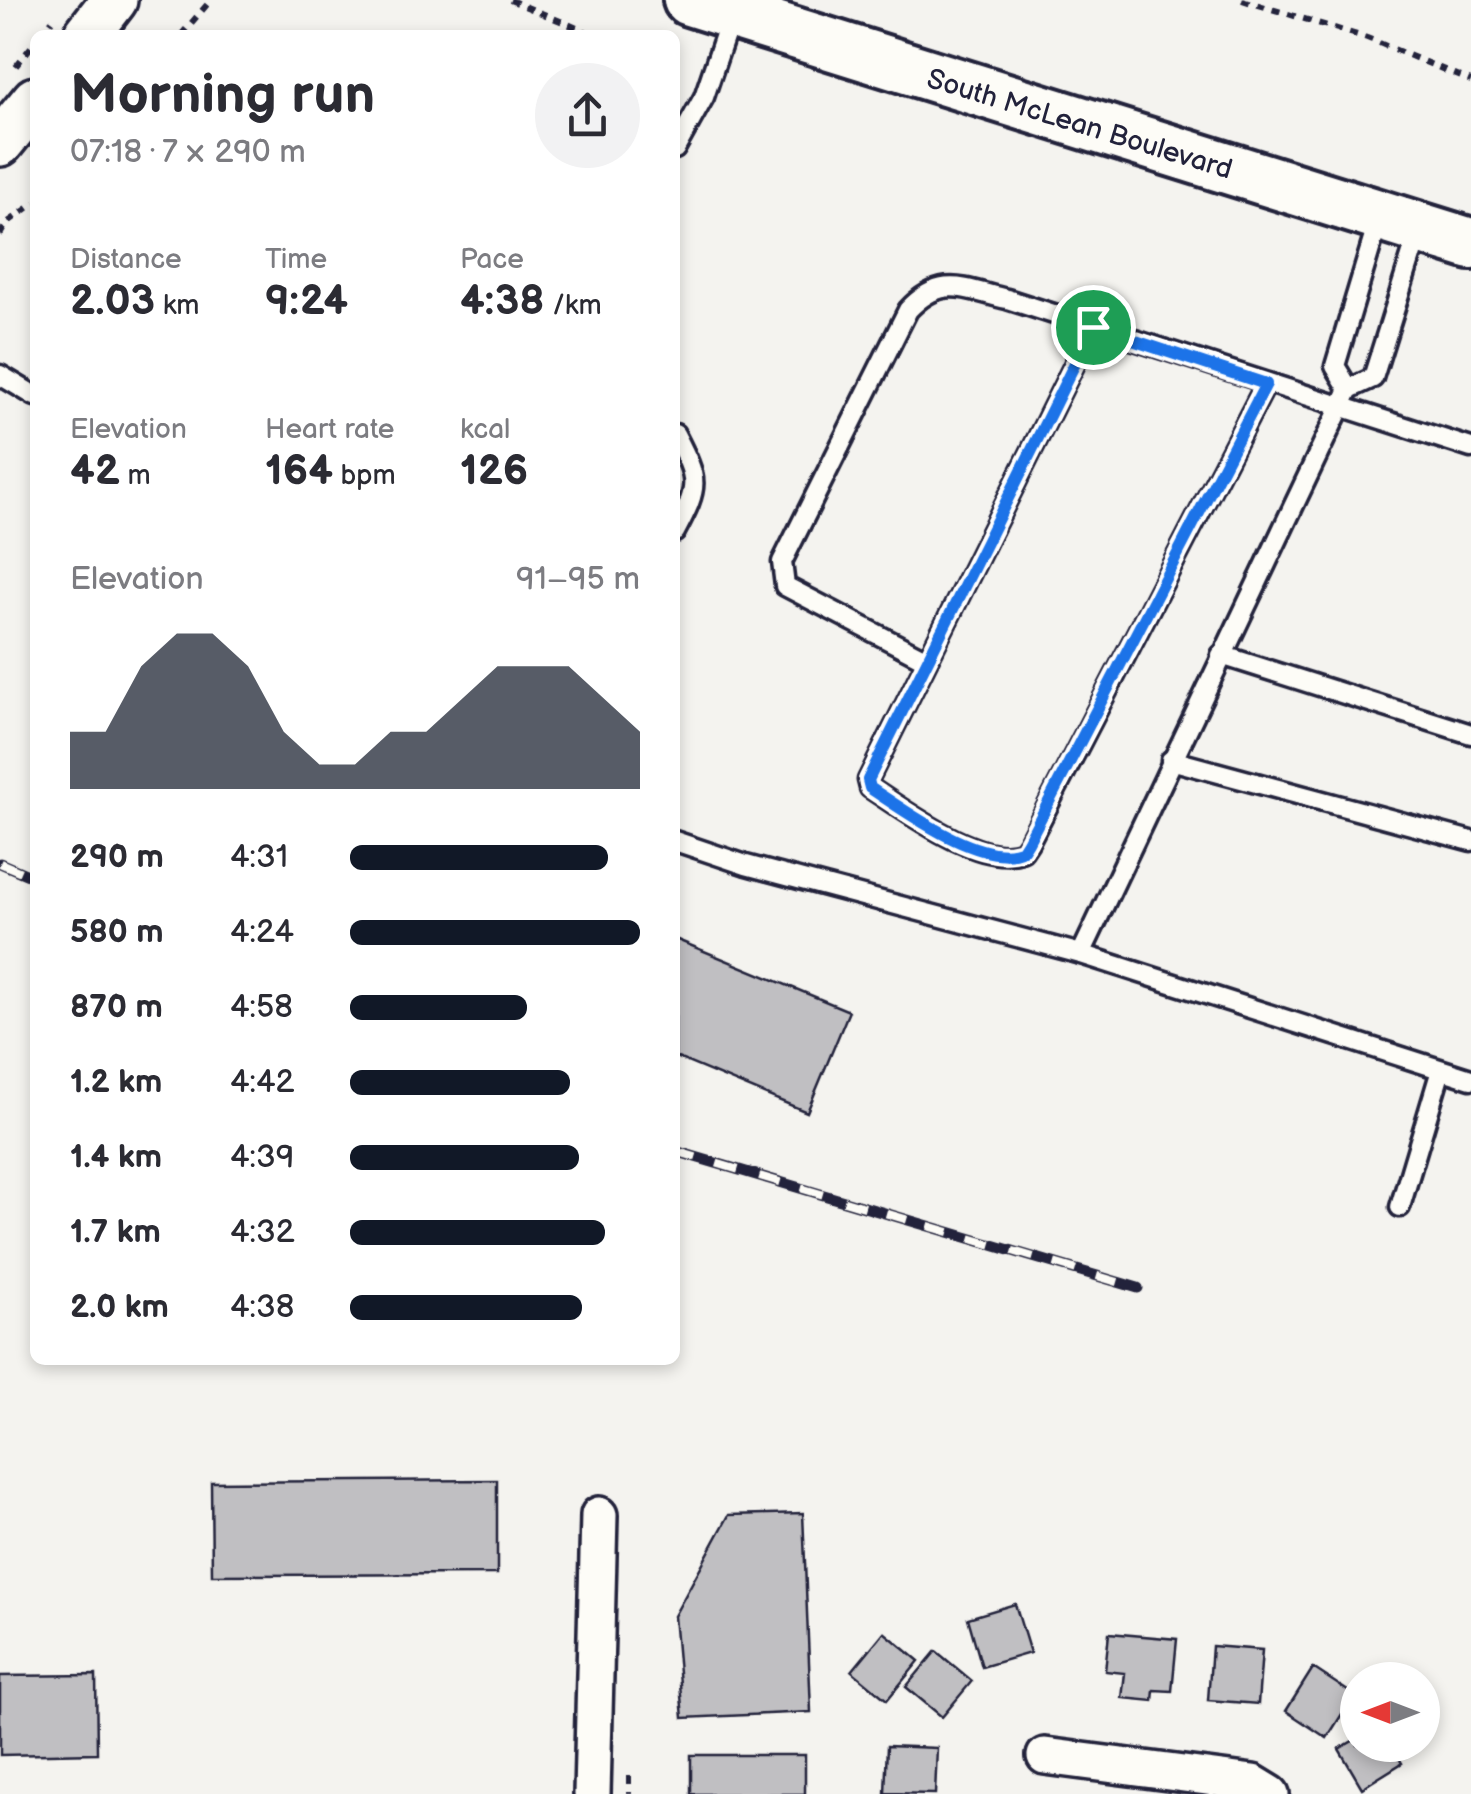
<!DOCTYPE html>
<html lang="en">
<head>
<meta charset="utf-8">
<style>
	:root { --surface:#fff; --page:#f2f2f3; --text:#2b2b33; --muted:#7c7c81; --accent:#111827 }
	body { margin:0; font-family:"Balsamiq Sans",sans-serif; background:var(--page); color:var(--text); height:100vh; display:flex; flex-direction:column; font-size:38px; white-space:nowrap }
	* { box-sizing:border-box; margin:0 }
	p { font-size:32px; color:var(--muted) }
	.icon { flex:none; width:55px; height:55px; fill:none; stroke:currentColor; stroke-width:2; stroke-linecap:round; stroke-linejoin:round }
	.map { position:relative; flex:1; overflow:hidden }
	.side { position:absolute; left:30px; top:30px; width:650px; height:1335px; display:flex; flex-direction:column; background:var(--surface); border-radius:15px; box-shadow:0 5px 15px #0003 }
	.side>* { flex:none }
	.needle { width:65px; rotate:270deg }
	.buttons { position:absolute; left:1340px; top:1662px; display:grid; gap:20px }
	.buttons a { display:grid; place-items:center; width:100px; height:100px; border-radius:50%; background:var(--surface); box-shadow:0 5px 15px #0003; font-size:50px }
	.pin { position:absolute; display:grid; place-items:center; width:85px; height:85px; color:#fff; margin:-42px; border:5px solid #fff; border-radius:50%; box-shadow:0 2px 10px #0007 }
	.round { display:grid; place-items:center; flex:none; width:105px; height:105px; border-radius:52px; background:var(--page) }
	.summary { display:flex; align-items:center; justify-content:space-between; height:170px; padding:0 40px }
	h1 { font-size:55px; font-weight:800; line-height:75px }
	.figures { display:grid; grid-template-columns:repeat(3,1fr); gap:15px; height:170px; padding:10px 40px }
	.figures div { display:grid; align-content:center }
	.figures b { font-size:42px; font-weight:800 }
	.figures small { font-size:28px; font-weight:400 }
	.figures p { font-size:28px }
	.chart { height:280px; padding:20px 40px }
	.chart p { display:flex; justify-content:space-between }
	.chart svg { width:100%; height:180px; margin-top:10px; fill:var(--accent); opacity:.7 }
	ul { padding:0 40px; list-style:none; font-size:32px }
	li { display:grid; grid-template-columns:160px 120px 1fr; align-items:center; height:75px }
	li i { height:25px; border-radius:12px; background:var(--accent) }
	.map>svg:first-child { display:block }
</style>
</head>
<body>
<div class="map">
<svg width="1471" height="1794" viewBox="0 0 1471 1794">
	<rect width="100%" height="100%" fill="#f4f3ef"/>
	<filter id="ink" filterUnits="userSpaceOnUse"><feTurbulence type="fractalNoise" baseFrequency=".01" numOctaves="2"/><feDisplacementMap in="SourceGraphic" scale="20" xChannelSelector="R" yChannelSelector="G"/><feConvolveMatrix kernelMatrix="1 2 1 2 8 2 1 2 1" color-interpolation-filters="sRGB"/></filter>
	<g filter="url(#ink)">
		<!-- building -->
		<g fill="#c0bfc2" stroke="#22223b" stroke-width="2.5">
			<path d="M675,939L849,1011L807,1112L675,1057Z"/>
			<path d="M497,1480V1574L212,1575L211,1482Z"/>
			<path d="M803,1513L811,1712L683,1718L674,1616L729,1515Z"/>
			<path d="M1015,1604L1030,1653L982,1667L968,1618Z"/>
			<path d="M884,1632L919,1661L887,1700L852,1671Z"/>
			<path d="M1109,1633L1177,1639L1172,1691L1154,1690L1153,1701L1122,1698L1125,1673L1105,1671Z"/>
			<path d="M1212,1646L1262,1650L1258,1704L1208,1700Z"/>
			<path d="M936,1651L972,1681L942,1717L906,1687Z"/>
			<path d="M1313,1668L1354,1695L1327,1738L1286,1711Z"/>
			<path d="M96,1675L97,1753L0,1755V1676Z"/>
			<path d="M1358,1738V1745H1391L1402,1763L1362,1788L1339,1749Z"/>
			<path d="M887,1746L937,1748L935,1794L885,1793Z"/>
			<rect x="691" y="1755" width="114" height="39"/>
		</g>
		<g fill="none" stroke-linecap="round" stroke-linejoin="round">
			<!-- service casing -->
			<g stroke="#22223b" stroke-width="25">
				<g id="service">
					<path d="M675,149L704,97L731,17"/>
					<path d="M1380,216L1335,366L1349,389L1373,378L1419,231"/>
					<path d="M1093,327L868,780L870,788C904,810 983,869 1023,851L1029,842L1266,384"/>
					<path d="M0,375L35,396"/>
					<path d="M675,434C699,481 700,485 675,532"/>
					<path d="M1221,655L1471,734"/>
					<path d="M925,659L785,586L782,562L908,310C942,274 963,289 1007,299L1471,448"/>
					<path d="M1171,760L1471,841"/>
					<path d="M675,841L746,865L1081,954L1349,389"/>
					<path d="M1081,954L1471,1079"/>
					<path d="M1400,1207L1441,1070"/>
				</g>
			</g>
			<!-- minor casing -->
			<g stroke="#22223b" stroke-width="42">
				<g id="minor">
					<path d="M1045,1756L1253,1783L1271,1794"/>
					<path d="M592,1794L599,1515"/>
				</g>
			</g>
			<!-- tertiary casing -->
			<g stroke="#22223b" stroke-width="52">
				<g id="tertiary">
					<path d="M87,35L114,0"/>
					<path d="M0,143L35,100"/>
				</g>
			</g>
			<!-- secondary casing -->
			<g stroke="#22223b" stroke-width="58">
				<path id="secondary" d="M689,0L1471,244"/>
			</g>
			<!-- path -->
			<g stroke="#22223b" stroke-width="6" stroke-dasharray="8 8" stroke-linecap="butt">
				<path d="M510,0L594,35"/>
				<path d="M1242,0L1367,38L1471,81"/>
				<path d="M41,35L52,20"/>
				<path d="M181,35L211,0"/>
				<path d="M16,66L35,42"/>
				<path d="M0,235L7,223L35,203"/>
				<path d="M629,1776V1794"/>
			</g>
			<!-- service -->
			<use href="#service" stroke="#fdfcf7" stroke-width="18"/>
			<!-- minor -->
			<use href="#minor" stroke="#fdfcf7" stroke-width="35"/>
			<!-- tertiary -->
			<use href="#tertiary" stroke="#fdfcf7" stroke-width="45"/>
			<!-- secondary -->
			<use href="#secondary" stroke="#fdfcf7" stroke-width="50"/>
			<!-- rail casing -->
			<g stroke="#22223b" stroke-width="11">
				<g id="rail">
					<path d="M0,863L35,878"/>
					<path d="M675,1151L1138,1288"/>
				</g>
			</g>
			<!-- rail -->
			<use href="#rail" stroke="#fdfcf7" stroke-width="8" stroke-dasharray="22" stroke-linecap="butt"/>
		</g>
	</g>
	<g fill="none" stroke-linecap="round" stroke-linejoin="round" filter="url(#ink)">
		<!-- route casing -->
		<g stroke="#fff" stroke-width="20">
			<path id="route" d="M1093,327L1266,384L1028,842L1023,850C983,869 904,810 870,788L868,780Z"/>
		</g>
		<!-- route -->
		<use href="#route" stroke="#1a73e8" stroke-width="12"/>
	</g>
	<g text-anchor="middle" stroke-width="8" stroke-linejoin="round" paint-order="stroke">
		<!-- street labels -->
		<g font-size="28" fill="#22223b" stroke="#fdfcf7">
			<text transform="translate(1080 123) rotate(17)" y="10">South McLean Boulevard</text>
		</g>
	</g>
</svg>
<div class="buttons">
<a><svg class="needle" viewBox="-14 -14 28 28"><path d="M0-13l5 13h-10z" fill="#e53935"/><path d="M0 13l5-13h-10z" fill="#7c7c81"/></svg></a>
</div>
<div class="pin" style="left:1093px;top:327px;background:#1e9e55"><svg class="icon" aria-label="arrive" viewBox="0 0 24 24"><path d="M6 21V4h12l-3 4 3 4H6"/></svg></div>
<section class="side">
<div class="summary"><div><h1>Morning run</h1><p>07:18 · 7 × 290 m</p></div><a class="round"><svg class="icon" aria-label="share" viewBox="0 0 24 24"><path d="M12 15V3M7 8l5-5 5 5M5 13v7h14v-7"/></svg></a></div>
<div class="figures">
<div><p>Distance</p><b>2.03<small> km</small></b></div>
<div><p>Time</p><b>9:24</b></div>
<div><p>Pace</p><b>4:38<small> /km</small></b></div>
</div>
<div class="figures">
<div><p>Elevation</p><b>42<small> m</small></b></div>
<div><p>Heart rate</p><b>164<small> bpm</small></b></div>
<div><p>kcal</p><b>126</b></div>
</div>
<div class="chart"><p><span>Elevation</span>91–95 m</p>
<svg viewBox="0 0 160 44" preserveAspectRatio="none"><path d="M0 44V30L10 30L20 14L30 6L40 6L50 14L60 30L70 38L80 38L90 30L100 30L110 22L120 14L130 14L140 14L150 22L160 30V44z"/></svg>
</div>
<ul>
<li><b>290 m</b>4:31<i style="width:89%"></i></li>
<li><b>580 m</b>4:24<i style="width:100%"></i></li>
<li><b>870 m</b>4:58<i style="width:61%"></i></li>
<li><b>1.2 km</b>4:42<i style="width:76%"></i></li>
<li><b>1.4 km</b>4:39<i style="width:79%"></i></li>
<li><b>1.7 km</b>4:32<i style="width:88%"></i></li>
<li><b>2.0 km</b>4:38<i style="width:80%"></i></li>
</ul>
</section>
</div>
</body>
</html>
